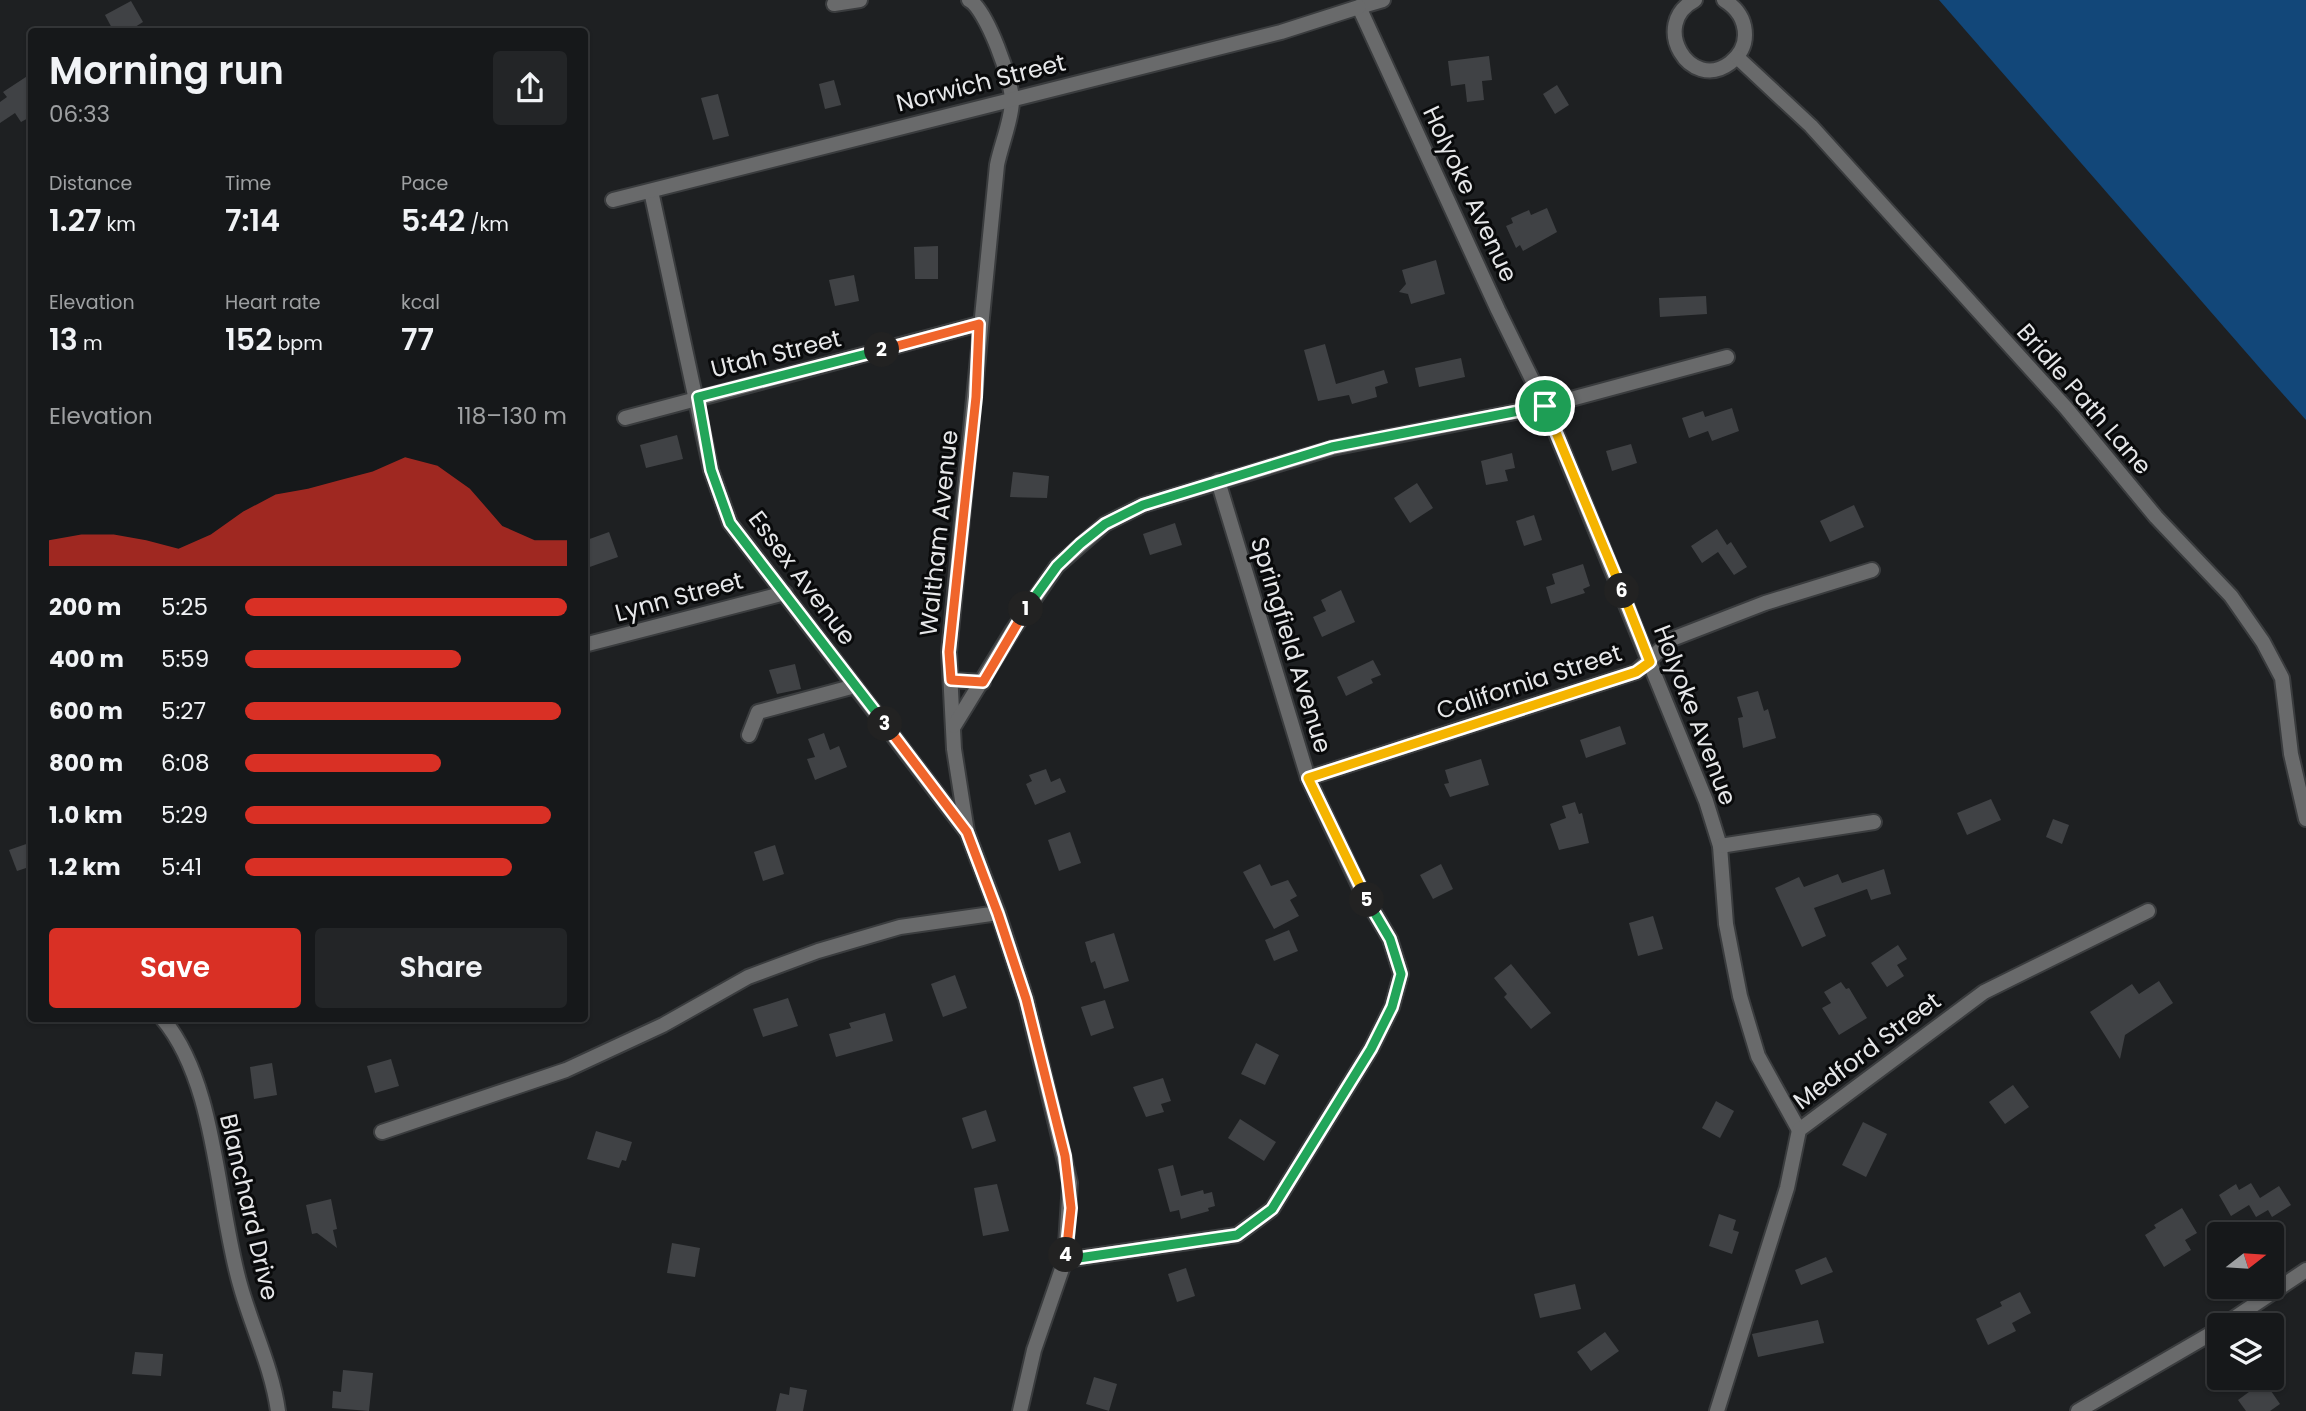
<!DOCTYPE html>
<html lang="en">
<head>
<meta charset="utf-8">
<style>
	:root { --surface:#16181a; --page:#232527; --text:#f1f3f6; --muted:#9ea0a2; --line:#353739; --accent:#d93025 }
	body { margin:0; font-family:Poppins,sans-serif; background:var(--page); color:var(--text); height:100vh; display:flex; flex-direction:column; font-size:26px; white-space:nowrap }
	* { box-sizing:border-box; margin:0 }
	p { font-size:23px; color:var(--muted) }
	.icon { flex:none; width:38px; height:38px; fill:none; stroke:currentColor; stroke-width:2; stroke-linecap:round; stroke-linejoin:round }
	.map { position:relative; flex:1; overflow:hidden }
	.panel { position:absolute; left:28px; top:28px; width:560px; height:994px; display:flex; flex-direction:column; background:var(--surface); border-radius:7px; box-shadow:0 2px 5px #0004,0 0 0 2px var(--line) }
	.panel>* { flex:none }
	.needle { width:46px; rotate:73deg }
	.controls { position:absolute; left:2207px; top:1222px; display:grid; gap:14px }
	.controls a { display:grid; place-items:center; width:77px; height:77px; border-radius:7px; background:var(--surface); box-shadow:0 2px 5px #0004,0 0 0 2px var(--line); font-size:35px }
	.pin { position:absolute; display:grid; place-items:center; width:60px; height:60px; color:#fff; margin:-30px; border:4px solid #fff; border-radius:50%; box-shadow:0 2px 7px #0007 }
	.km { position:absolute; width:35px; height:35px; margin:-18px; border-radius:50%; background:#222; color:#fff; font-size:19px; line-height:35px; text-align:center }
	.round { display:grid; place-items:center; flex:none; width:74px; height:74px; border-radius:7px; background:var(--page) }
	.summary { display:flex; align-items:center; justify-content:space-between; height:119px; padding:0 21px }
	h1 { font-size:38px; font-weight:600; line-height:52px }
	.stats { display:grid; grid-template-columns:repeat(3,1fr); gap:10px; height:119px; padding:7px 21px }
	.stats div { display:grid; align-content:center }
	.stats b { font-size:30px; font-weight:600 }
	.stats small { font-size:19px; font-weight:400 }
	.stats p { font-size:19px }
	.chart { height:196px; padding:14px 21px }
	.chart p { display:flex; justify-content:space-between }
	.chart svg { width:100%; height:126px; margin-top:7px; fill:var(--accent); opacity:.7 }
	.primary-button { display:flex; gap:14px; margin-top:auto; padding:14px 21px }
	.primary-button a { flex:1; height:80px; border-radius:7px; background:var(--accent); color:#fff; font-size:28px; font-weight:600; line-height:80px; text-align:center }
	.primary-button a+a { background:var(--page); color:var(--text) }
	ul { padding:0 21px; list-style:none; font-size:23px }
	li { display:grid; grid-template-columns:112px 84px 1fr; align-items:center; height:52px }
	li i { height:18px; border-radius:9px; background:var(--accent) }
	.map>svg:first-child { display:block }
</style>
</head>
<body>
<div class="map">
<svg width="2306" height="1411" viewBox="0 0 2306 1411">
	<rect width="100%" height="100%" fill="#1e2022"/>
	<!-- forest -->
	<path fill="#124779" d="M1939,0H2306V420L2265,374Z"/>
	<!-- building -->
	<g fill="#404245">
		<path d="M131,1L143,22L127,32H114L105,15Z"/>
		<path d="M1489,56L1492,80L1482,81L1484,100L1467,102L1465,84L1451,86L1448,61Z"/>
		<path d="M32,73V116L21,122L15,113L0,123V102L7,97L3,92Z"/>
		<path d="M834,80L841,105L825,109L819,84Z"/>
		<path d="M1557,85L1569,105L1555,114L1543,94Z"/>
		<path d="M718,94L729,136L713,140L701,98Z"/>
		<path d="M1547,208L1557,232L1523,251L1520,245L1516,248L1506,226L1513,223L1511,218L1529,210L1531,215Z"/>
		<path d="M938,246V279H915L914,247Z"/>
		<path d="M1436,260L1445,294L1411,304L1408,294L1399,292L1406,284L1402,270Z"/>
		<path d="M854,275L859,301L835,306L829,280Z"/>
		<path d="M1706,296L1707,314L1660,317L1659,298Z"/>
		<path d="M1325,344L1336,384L1384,370L1388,383L1375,387L1377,397L1352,404L1349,395L1318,401L1304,350Z"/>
		<path d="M1461,358L1465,377L1419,387L1415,368Z"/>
		<path d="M1732,408L1739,431L1712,441L1708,431L1689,438L1682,418L1703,411L1705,417Z"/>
		<path d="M677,435L683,459L646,468L640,445Z"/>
		<path d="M1631,444L1637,463L1612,471L1606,451Z"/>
		<path d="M1512,453L1515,468L1505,470L1508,481L1486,485L1481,461Z"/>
		<path d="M1013,472L1049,476L1047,498L1010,497Z"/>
		<path d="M1417,483L1433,508L1410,523L1394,498Z"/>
		<path d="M1854,505L1864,527L1830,542L1820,521Z"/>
		<path d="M1534,515L1542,540L1524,546L1516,521Z"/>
		<path d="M1175,523L1182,545L1150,555L1143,534Z"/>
		<path d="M1717,529L1727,545L1731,542L1747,567L1734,575L1718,552L1702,563L1691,546Z"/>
		<path d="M609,532L618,557L584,569V541Z"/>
		<path d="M1583,564L1590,586L1583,589L1585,593L1551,604L1546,587L1555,584L1552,574Z"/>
		<path d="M1341,590L1355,622L1322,637L1313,617L1326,611L1321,600Z"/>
		<path d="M1373,660L1381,675L1371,679L1373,683L1346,696L1337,677Z"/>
		<path d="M795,664L801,689L777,694L769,670Z"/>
		<path d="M1758,691L1764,711L1768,709L1776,738L1743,748L1738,718L1743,717L1737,697Z"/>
		<path d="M1620,726L1626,744L1586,758L1580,740Z"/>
		<path d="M824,733L830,750L839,746L847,767L815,780L807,759L815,757L808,739Z"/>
		<path d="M1481,759L1489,785L1450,797L1444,784L1449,783L1445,770Z"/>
		<path d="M1046,769L1051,782L1060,778L1066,792L1035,805L1026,784L1032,781L1029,775Z"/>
		<path d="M1991,799L2001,820L1967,835L1957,813Z"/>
		<path d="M1575,802L1579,814L1582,813L1589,843L1559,850L1550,824L1566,818L1562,806Z"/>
		<path d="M2053,819L2069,825L2062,844L2046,837Z"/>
		<path d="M1070,832L1081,863L1059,871L1048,840Z"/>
		<path d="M32,842V866L17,871L9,850Z"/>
		<path d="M775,845L784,874L763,881L754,852Z"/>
		<path d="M1260,864L1271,886L1288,880L1297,896L1290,900L1299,916L1274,929L1243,872Z"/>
		<path d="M1441,864L1453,889L1433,899L1420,875Z"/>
		<path d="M1884,869L1891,894L1871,900L1867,889L1814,908L1826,936L1802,947L1775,888L1799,877L1804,887L1838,874L1842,883Z"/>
		<path d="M1653,916L1663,949L1638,956L1629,923Z"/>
		<path d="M1289,930L1298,951L1274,961L1265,940Z"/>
		<path d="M1114,933L1129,981L1104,989L1095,961L1091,963L1085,942Z"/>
		<path d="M1898,945L1907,959L1897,965L1904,976L1887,987L1871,963Z"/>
		<path d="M1511,964L1551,1013L1531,1029L1504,997L1507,994L1494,978Z"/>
		<path d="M955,975L967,1008L943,1017L931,984Z"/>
		<path d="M2159,981L2173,1003L2125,1035L2120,1059L2090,1012L2132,984L2139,994Z"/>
		<path d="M1841,982L1846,989L1849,988L1867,1018L1839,1035L1822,1008L1831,1003L1824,992Z"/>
		<path d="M788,998L798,1026L763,1037L753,1009Z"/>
		<path d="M1105,1000L1114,1028L1091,1036L1081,1007Z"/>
		<path d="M885,1013L893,1041L836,1057L829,1034L851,1028L849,1023Z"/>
		<path d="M1256,1043L1279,1055L1265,1085L1241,1074Z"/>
		<path d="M391,1059L399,1086L375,1093L367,1066Z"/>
		<path d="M272,1063L277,1095L254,1099L250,1067Z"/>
		<path d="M1163,1078L1171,1101L1161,1104L1164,1112L1146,1117L1133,1087Z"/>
		<path d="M2013,1085L2029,1107L2005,1124L1989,1102Z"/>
		<path d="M1716,1101L1734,1111L1720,1138L1702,1128Z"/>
		<path d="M986,1110L996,1141L972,1149L962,1118Z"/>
		<path d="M1240,1119L1276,1142L1264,1161L1228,1138Z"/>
		<path d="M1863,1122L1887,1134L1866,1177L1842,1165Z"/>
		<path d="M596,1131L632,1142L626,1161L622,1160L619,1168L587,1159Z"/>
		<path d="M1173,1165L1181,1196L1203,1190L1204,1194L1212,1192L1215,1206L1208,1208L1209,1211L1181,1219L1179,1210L1170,1212L1158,1169Z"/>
		<path d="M2251,1183L2260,1198L2279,1186L2291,1205L2272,1217L2268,1210L2256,1217L2249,1205L2231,1216L2219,1195L2236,1184L2239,1190Z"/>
		<path d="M997,1184L1009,1231L983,1236L974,1188Z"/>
		<path d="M331,1199L337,1229L333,1230L337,1248L317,1233L312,1234L306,1205Z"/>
		<path d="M2182,1208L2197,1233L2185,1240L2191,1250L2164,1267L2145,1235L2156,1228L2154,1225Z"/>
		<path d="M1719,1214L1736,1220L1733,1230L1739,1232L1732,1254L1709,1246Z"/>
		<path d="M672,1243L700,1248L695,1277L667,1273Z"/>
		<path d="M1826,1257L1833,1272L1801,1285L1795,1270Z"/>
		<path d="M1186,1268L1195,1296L1177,1302L1168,1274Z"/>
		<path d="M1575,1284L1581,1309L1540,1318L1534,1294Z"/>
		<path d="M2020,1292L2031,1313L2012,1323L2016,1331L1988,1345L1976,1319L2002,1306L2000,1302Z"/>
		<path d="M1818,1320L1824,1343L1758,1357L1752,1334Z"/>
		<path d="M1605,1332L1619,1351L1591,1371L1577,1352Z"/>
		<path d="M135,1352L163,1354L161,1376L132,1374Z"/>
		<path d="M343,1370L373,1373L369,1411L332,1408L333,1391L341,1392Z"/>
		<path d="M1094,1377L1117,1384L1109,1411L1086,1404Z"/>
		<path d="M2264,1381L2280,1404L2270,1411H2246L2238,1400Z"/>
		<path d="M790,1387L807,1390L803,1411H776L780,1393L789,1395Z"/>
	</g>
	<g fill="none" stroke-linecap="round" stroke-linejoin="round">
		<!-- minor casing -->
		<g stroke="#3a3c3e" stroke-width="18">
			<g id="minor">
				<path d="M969,0C986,8 1013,82 1012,102C1011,122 1001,145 997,165L949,652L954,749L967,832L998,913L1026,999L1070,1183L1065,1260L1034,1350L1020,1411"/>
				<path d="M1383,0L1359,7L1498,310L1545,406L1706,801L1720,846L1726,924L1740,996L1758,1056L1799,1130"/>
				<path d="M1695,0C1649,24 1690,93 1730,63C1739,56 1745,47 1745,35C1745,19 1737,8 1724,0"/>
				<path d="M834,4L860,0"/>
				<path d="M1737,57L1811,126L2066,408L2156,517L2231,596L2263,642L2282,678L2291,754L2306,819"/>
				<path d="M651,191L711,470L730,523L966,831"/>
				<path d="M613,200L1281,32L1359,7"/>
				<path d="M625,418L979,324"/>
				<path d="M584,645L785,593"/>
				<path d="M951,680L983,682"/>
				<path d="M954,726L1013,630L1057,566L1105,524L1143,505L1332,448L1545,406L1727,357"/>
				<path d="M749,735L758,712L855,686"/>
				<path d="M1308,778L1636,672L1672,639L1765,603L1872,570"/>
				<path d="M1720,846L1874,822"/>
				<path d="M162,1018C218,1084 216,1205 241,1288C253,1330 272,1368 278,1411"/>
				<path d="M382,1132L566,1070L663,1025L748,977L818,951L900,927L998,913"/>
				<path d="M1065,1260L1237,1235L1272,1209L1371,1049L1392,1007L1401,974L1390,939L1361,890L1308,778L1218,481"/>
				<path d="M2224,1325L2306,1270"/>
				<path d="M1717,1411L1787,1188L1799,1130L1984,992L2148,911"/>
				<path d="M2078,1411L2219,1329"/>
			</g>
		</g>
		<!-- minor -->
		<use href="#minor" stroke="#696a6b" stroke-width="14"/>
	</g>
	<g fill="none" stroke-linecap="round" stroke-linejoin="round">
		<!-- split-1 casing -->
		<g stroke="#fff" stroke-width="14">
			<path id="split-1" d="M1026,609L1057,566L1080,544L1105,524L1143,505L1332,447L1545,406"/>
		</g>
		<!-- split-2 casing -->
		<g stroke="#fff" stroke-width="14">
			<path id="split-2" d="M882,350L979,324L976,397L949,652L951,680L983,682L1026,609"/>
		</g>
		<!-- split-3 casing -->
		<g stroke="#fff" stroke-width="14">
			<path id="split-3" d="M882,350L698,397L711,470L730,523L885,724"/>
		</g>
		<!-- split-4 casing -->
		<g stroke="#fff" stroke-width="14">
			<path id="split-4" d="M885,724L967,832L998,914L1026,999L1065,1156L1071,1208L1066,1255"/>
		</g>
		<!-- split-5 casing -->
		<g stroke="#fff" stroke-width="14">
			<path id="split-5" d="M1066,1255L1065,1260L1237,1235L1272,1209L1371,1049L1392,1007L1401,974L1390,939L1367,900"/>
		</g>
		<!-- split-6 casing -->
		<g stroke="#fff" stroke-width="14">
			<path id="split-6" d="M1367,900L1308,778L1636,672L1650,662L1622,591"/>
		</g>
		<!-- split-7 casing -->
		<g stroke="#fff" stroke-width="14">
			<path id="split-7" d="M1545,406L1622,591"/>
		</g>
		<!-- split-1 -->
		<use href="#split-1" stroke="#22a559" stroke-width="9"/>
		<!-- split-2 -->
		<use href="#split-2" stroke="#f0652b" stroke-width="9"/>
		<!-- split-3 -->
		<use href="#split-3" stroke="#22a559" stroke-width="9"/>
		<!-- split-4 -->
		<use href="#split-4" stroke="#f0652b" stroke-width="9"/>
		<!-- split-5 -->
		<use href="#split-5" stroke="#22a559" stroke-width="9"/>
		<!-- split-6 -->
		<use href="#split-6" stroke="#f5b400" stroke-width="9"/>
		<!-- split-7 -->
		<use href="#split-7" stroke="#f5b400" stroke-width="9"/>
	</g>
	<g text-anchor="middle" stroke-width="6" stroke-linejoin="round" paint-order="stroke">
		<!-- street labels -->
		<g font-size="24" fill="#e6e7e9" stroke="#090a0b">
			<text transform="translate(981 83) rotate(-14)" y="8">Norwich Street</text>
			<text transform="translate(1470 194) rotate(65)" y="8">Holyoke Avenue</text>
			<text transform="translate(776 354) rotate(-14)" y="8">Utah Street</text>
			<text transform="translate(2084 399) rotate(49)" y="8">Bridle Path Lane</text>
			<text transform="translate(939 533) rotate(-84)" y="8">Waltham Avenue</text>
			<text transform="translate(802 578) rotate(53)" y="8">Essex Avenue</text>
			<text transform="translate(679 597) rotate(-15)" y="8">Lynn Street</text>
			<text transform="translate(1291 645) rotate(73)" y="8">Springfield Avenue</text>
			<text transform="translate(1529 682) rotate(-18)" y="8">California Street</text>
			<text transform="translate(1695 715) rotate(69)" y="8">Holyoke Avenue</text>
			<text transform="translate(1867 1051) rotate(-37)" y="8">Medford Street</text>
			<text transform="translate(249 1207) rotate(77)" y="8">Blanchard Drive</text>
		</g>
	</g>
</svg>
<div class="controls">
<a><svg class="needle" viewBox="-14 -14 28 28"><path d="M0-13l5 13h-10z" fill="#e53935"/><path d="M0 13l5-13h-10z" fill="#9ea0a2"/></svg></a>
<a><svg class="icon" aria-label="layers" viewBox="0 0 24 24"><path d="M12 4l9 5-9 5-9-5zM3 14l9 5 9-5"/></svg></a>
</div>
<div class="pin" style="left:1545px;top:406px;background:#1e9e55"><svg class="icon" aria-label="arrive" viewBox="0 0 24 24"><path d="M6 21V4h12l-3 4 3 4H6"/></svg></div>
<b class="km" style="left:1026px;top:609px">1</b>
<b class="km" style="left:882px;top:350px">2</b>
<b class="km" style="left:885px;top:724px">3</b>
<b class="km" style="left:1066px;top:1255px">4</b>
<b class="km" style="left:1367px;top:900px">5</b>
<b class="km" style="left:1622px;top:591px">6</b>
<section class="panel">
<div class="summary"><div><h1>Morning run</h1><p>06:33</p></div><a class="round"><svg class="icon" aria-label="share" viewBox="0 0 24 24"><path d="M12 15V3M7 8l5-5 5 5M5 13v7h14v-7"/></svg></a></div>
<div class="stats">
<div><p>Distance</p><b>1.27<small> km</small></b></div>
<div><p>Time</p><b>7:14</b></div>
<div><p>Pace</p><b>5:42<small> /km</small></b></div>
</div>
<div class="stats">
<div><p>Elevation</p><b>13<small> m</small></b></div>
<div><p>Heart rate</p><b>152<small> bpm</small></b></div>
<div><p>kcal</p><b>77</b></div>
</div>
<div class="chart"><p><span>Elevation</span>118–130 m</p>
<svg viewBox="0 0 160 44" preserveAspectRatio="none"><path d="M0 44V35L10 33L20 33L30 35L40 38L50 33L60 25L70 19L80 17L90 14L100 11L110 6L120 9L130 17L140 30L150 35L160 35V44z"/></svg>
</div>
<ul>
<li><b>200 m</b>5:25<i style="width:100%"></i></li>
<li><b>400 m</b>5:59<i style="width:67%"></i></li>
<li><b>600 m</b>5:27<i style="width:98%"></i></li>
<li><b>800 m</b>6:08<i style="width:61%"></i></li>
<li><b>1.0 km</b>5:29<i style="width:95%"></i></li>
<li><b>1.2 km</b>5:41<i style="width:83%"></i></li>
</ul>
<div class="primary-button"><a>Save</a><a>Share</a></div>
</section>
</div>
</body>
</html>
